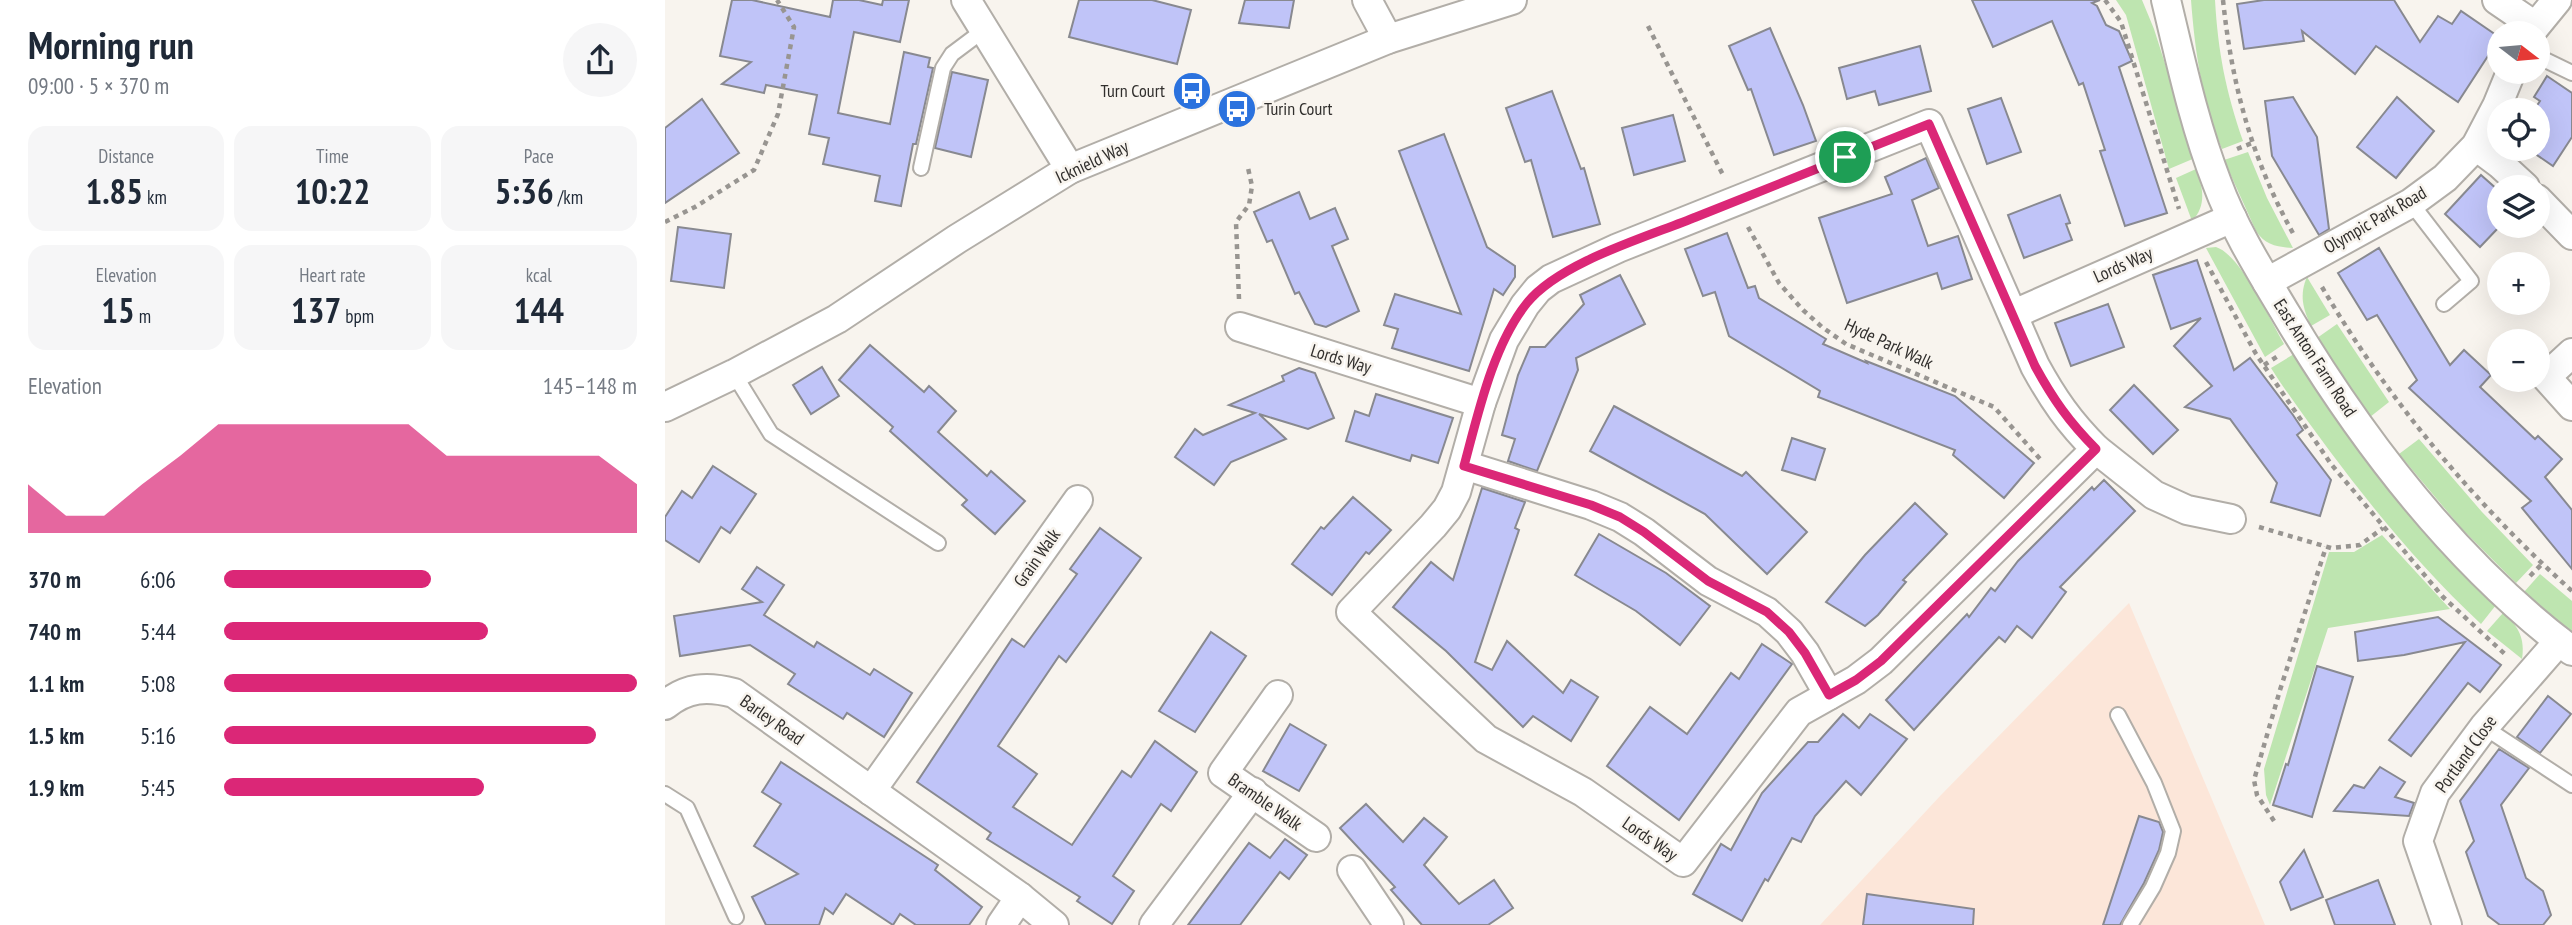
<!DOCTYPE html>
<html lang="en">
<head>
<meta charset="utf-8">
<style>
	:root { --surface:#fff; --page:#f6f6f7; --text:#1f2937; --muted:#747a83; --accent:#db2777 }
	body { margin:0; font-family:"PT Sans Narrow",sans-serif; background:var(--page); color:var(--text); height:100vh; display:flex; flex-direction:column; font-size:26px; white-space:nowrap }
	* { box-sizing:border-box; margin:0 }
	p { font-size:23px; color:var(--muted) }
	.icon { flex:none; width:38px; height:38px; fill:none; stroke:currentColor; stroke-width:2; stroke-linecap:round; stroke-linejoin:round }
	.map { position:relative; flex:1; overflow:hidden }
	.side { display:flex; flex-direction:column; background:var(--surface); width:665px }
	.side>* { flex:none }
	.needle { width:46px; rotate:106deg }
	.controls { position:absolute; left:1822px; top:21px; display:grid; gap:14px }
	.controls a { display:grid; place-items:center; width:63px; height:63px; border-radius:50%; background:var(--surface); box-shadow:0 7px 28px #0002; font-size:35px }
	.pin { position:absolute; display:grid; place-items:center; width:60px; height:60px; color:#fff; margin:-30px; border:4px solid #fff; border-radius:50%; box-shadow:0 2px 7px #0007 }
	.round { display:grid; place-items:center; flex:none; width:74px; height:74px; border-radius:37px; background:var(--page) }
	.overview { display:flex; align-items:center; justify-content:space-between; height:119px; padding:0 28px }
	h1 { font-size:38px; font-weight:700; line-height:52px }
	.metrics { display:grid; grid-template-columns:repeat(3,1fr); gap:10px; height:119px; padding:7px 28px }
	.metrics div { display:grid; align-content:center; border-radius:18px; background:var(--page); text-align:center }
	.metrics b { font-size:35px; font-weight:700 }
	.metrics small { font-size:19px; font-weight:400 }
	.metrics p { font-size:19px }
	.chart { height:196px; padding:14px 28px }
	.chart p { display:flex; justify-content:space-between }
	.chart svg { width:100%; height:126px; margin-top:7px; fill:var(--accent); opacity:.7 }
	ul { padding:0 28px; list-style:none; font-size:23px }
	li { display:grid; grid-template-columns:112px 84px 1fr; align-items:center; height:52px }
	li i { height:18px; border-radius:9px; background:var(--accent) }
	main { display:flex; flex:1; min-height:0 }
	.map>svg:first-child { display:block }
</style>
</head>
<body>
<main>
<section class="side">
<div class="overview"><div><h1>Morning run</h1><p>09:00 · 5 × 370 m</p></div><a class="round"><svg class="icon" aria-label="share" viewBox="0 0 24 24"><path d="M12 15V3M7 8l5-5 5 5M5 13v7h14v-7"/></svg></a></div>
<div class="metrics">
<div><p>Distance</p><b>1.85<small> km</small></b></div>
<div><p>Time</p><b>10:22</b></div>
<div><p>Pace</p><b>5:36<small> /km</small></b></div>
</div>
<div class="metrics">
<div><p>Elevation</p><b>15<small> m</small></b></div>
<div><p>Heart rate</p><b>137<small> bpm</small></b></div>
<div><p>kcal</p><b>144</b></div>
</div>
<div class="chart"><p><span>Elevation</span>145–148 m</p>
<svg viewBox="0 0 160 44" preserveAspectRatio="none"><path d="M0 44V27L10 38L20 38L30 27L40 17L50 6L60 6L70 6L80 6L90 6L100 6L110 17L120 17L130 17L140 17L150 17L160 27V44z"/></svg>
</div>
<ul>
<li><b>370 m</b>6:06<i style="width:50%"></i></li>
<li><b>740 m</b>5:44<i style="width:64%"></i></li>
<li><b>1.1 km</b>5:08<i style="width:100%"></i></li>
<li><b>1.5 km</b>5:16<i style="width:90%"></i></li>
<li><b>1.9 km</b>5:45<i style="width:63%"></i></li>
</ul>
</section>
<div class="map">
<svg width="1907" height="925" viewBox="0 0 1907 925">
	<rect width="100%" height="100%" fill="#f8f4ee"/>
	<!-- commercial -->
	<path fill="#fce6d9" d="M1464,603L1600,925H1155L1276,795Z"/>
	<!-- green -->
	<g fill="#bee5b0">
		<path d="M1451,0H1477L1489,29L1530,158L1504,169L1461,15Z"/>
		<path d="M1526,0H1550C1553,52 1561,92 1578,141L1557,149C1537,101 1530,52 1526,0Z"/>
		<path d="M1583,152L1602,198L1628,248C1612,247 1600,245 1591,231L1559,160Z"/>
		<path d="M1531,169C1538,188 1542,205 1527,221L1511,178Z"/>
		<path d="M1551,247C1576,255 1605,320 1619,344L1600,357L1541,248Z"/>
		<path d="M1642,277L1665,315L1646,326C1638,309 1634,295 1642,277Z"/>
		<path d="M1672,324L1724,402L1705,417L1652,338Z"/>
		<path d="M1629,354C1687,446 1753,529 1831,605L1816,624C1739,552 1675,468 1615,382L1606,368Z"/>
		<path d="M1754,439L1817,512L1868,565L1851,583L1797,529L1734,454Z"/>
		<path d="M1717,535L1785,609L1663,628L1605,805L1601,795L1599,769L1664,552H1689Z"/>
		<path d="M1875,574L1907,601V634L1859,592Z"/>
		<path d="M1838,613C1854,626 1860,639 1857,659L1822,631Z"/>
	</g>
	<!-- building -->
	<g fill="#c0c4f8" stroke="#888990" stroke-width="2">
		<path d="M67,0H87L165,17L168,0H194L217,5L218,0H244L235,42L189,32L173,113L225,124L239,52L265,58L263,67L268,68L251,144H248L236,206L210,201L215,176L158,164L164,138L144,134L152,95L101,85L99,93L57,84L86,62L55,56Z"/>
		<path d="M414,0H487L526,10L512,64L404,37Z"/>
		<path d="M580,0H629L624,28L574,23Z"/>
		<path d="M1307,0H1435L1427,3L1432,6L1441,25L1454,31L1467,61L1454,67L1502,213L1460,226L1435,151L1440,150L1418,83L1414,85L1387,21L1328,47Z"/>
		<path d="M1599,0H1729L1755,42L1773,16L1787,24L1796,11L1834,37V39L1793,102L1711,46L1690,74L1637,31L1639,41L1579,49L1572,4Z"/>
		<path d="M1105,28L1138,105L1151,141L1109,155L1086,89L1083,90L1064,46Z"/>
		<path d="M1255,46L1266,91L1214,105L1210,91L1182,99L1174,68Z"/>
		<path d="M287,72L323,80L306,157L270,148Z"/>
		<path d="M1882,76L1907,93V137L1888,166L1863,149H1872V110H1869L1875,101L1869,97Z"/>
		<path d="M887,91L916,169L919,168L935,224L888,237L866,160L860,162L841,108Z"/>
		<path d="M1628,97L1652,137L1664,229L1654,235L1607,156L1600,101Z"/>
		<path d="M1732,97L1769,131L1731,178L1692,147Z"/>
		<path d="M1336,98L1356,152L1322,164L1303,109Z"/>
		<path d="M37,99L74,153L0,203V128Z"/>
		<path d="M1008,115L1020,161L969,175L957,128Z"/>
		<path d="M779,134L822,247L850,266V277L838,295L829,289L804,371L727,348L733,329L719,325L730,294L796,314L734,151Z"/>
		<path d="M1261,158L1274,188L1247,200L1263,246L1293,236L1307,279L1277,289L1272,273L1182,303L1154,218L1227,194L1220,177Z"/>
		<path d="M1816,175L1834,191V227L1815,247L1780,214Z"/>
		<path d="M634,192L645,219L670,208L683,239L667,246L694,311L661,327L650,324L634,292L630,294L607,240L602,242L589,212Z"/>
		<path d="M1395,195L1405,223L1401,224L1407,240L1359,258L1343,215Z"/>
		<path d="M13,227L66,234L59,288L6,281Z"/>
		<path d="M1062,233L1083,288L1090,286L1094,298L1161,339L1158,344L1202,363L1201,361L1290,396L1369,463L1339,498L1288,455L1290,450L1153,397L1155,391L1064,336L1050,292L1038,296L1020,249Z"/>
		<path d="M1714,248L1785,365L1799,350L1826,375L1815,387L1870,439L1873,436L1897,459L1880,477L1907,510V569L1857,508L1866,501L1744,388L1752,380L1712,315L1702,320L1673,273Z"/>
		<path d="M1532,260L1569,370L1585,358L1628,415L1638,430L1632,435L1666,480L1655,516L1606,502L1612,483L1565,419L1520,407L1547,386L1509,346L1536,318L1506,329L1488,275Z"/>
		<path d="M955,275L980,324L911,358L913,370L872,471L843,461L850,439L837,435L853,375L865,347H880L919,304L915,295Z"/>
		<path d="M1443,304L1459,347L1406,366L1390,323Z"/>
		<path d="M205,345L259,392L264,386L291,411L273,432L322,476L326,471L360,501L330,534L297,505L302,500L225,431L228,427L174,380Z"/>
		<path d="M157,367L174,396L146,414L128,385Z"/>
		<path d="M634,368L650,373L669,418L643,429L594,414L621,439L566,462L549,485L510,457L530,429L538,435L590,413L564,405L619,381L617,376Z"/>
		<path d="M1469,385L1513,430L1488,454L1445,410Z"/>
		<path d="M711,394L788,418L773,463L747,455L745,461L681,441L690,411L704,416Z"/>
		<path d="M949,406L1077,476L1081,472L1142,532L1102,574L1040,514L925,451Z"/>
		<path d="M1127,438L1160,449L1150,480L1117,470Z"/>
		<path d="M48,466L91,494L65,533L56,527L34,562L0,540V517L17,491L27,498Z"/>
		<path d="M1439,480L1470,511L1395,587L1401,592L1367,638L1352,626L1340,642L1334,637L1249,730L1221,700L1302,614L1304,617L1326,588L1330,591L1353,561L1427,487L1429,490Z"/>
		<path d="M817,488L860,502L850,528L854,530L810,662L827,670L842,641L898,693L906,680L933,697L906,741L868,716L858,727L781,651L728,607L766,562L788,580Z"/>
		<path d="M688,497L726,530L704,554L701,552L667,595L627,564L656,527L659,529Z"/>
		<path d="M1250,503L1282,534L1238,580L1241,582L1213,615L1200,626L1161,602L1200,555Z"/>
		<path d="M435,528L476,558L401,662L394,656L333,746L372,774L348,807L407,845L457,771L466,777L490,741L532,772L506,811L496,804L448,876L469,891L447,924L412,901L415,897L322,839L326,833L252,782L347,639L359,647L412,574L405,569Z"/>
		<path d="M934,534L1001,573L1045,606L1015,645L971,611L910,575Z"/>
		<path d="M92,567L119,585L99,615L149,647L152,642L205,675L209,669L247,693L219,737L182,713L178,719L123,684L130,674L85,645L15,656L9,616L97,602L77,589Z"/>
		<path d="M1773,617L1836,665L1815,692L1803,683L1746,756L1724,740L1800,642L1739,655L1693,661L1690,632Z"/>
		<path d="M546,632L581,656L530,732L494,711Z"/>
		<path d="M1097,644L1127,664L1014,820L942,766L985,707L1022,734L1066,673L1074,679Z"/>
		<path d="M1652,666L1688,677L1647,817L1608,805L1621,764L1623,765Z"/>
		<path d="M1883,696L1906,714L1875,753L1852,737Z"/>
		<path d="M1178,714L1194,728L1205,714L1242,739L1196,795L1181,781L1150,816L1136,842L1127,838L1103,881L1100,879L1077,921L1028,894L1056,844L1066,850L1097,793L1143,742H1153Z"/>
		<path d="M625,724L661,745L634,791L598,771Z"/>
		<path d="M1834,749L1864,768L1836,805L1861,878L1878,891L1886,915L1878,925H1835L1823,916L1801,852L1809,841L1795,801Z"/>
		<path d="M116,762L273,865L270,870L317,907L304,925H251L235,914L228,925L181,894L168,914L160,908L154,925H101L87,897L133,874L89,846L116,804L97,792Z"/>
		<path d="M1715,767L1740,782L1730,797L1749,803L1744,816L1669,811L1689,785L1699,788Z"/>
		<path d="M701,804L738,842L759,818L782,837L759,865L794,904L829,880L848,908L823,925H757L726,890L730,887L675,828Z"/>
		<path d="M1474,816L1494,822L1498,832L1494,850L1479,883L1455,925H1438Z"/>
		<path d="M620,839L642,855L624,879L615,872L575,925H523L584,843L605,858Z"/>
		<path d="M1639,850L1658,897L1626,910L1615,882Z"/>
		<path d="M1713,880L1730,925H1670L1661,900Z"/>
		<path d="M1202,894L1309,909L1308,925H1198Z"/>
	</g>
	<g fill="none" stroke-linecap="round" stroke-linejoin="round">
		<!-- lane casing -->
		<g stroke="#b2aea8" stroke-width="18">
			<g id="lane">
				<path d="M1872,56L1907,73"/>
				<path d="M256,168L278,68L287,54L319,30"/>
				<path d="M1746,203L1806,281L1779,304"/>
				<path d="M69,374L106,434L273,543"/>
				<path d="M1453,715L1489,783L1508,831L1503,853L1488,887L1465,925"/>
				<path d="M1819,727L1907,785"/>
				<path d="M0,794L22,808L71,917"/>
			</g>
		</g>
		<!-- street casing -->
		<g stroke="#b2aea8" stroke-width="32">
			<g id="street">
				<path d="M301,0L405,169"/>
				<path d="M702,0L723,39"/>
				<path d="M1501,0C1516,62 1529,124 1552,183C1569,229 1596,272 1621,314C1696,440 1789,562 1907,651"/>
				<path d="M1832,0L1870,26"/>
				<path d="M1865,33L1892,0"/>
				<path d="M1264,124L1370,366C1388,399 1404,422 1431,449L1216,661L1191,680L1134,712L1018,862L918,792L821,739L686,612L768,526L782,509L791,492L816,403L839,340L860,305L873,289L886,279L953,248Z"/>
				<path d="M1811,146L1835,164L1860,187"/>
				<path d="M1872,199L1907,235"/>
				<path d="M1602,282L1746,203L1780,178L1811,146L1832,106L1846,72"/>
				<path d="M1349,314L1567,218"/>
				<path d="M575,327L816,403"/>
				<path d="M1907,353L1881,377L1907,406"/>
				<path d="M0,407L69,374L172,319L292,239L405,169L723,39L847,0"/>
				<path d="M1431,449L1489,495L1522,510L1566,519"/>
				<path d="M799,465L926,505L955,517L979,532L1043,581L1102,612L1124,632L1140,653L1164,695"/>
				<path d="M613,695L558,773L651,837"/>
				<path d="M0,705C22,687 42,686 69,693L355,897L389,925"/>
				<path d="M206,791L413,500"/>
				<path d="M687,870L724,925"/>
				<path d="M336,925L355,897"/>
				<path d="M489,925L588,792"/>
				<path d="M1782,925L1753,841L1770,793L1819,727L1894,641"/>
			</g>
		</g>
		<!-- path -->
		<g stroke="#989591" stroke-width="4.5" stroke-dasharray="5 5" stroke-linecap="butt">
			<path d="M1440,0L1456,22L1514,209"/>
			<path d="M1558,0C1567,86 1587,160 1629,235"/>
			<path d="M983,26L1058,175"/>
			<path d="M1572,149L1587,143"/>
			<path d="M0,222L30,207L89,170L113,114L129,27L112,0"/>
			<path d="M1083,227L1114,283L1138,310L1157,327L1181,344L1329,407L1376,460"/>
			<path d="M1541,262L1591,354L1666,464L1778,597L1842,656"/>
			<path d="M1657,287C1724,401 1808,502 1907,591"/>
			<path d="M574,299L571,222L584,205L587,186L583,168"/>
			<path d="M1599,365L1613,356"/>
			<path d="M1594,527L1666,548L1695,545L1718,528"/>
			<path d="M1865,576L1877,564"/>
			<path d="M1609,821L1592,795L1589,780L1615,690L1661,547"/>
		</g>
		<!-- lane -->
		<use href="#lane" stroke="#fff" stroke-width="14"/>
		<!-- street -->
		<use href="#street" stroke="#fff" stroke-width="28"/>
	</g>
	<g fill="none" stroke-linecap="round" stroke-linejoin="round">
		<!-- route casing -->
		<g stroke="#fff" stroke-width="14">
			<path id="route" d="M1264,124L1370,366C1388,399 1404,422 1431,449L1216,661L1191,680L1164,695L1140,653L1124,632L1102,612L1043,581L979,532L955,517L926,505L799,466C813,414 828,345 862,303C895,262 982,237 1031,217C1109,186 1186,155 1264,124Z"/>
		</g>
		<!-- route -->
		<use href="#route" stroke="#db2777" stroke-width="9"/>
	</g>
	<!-- icons -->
	<defs>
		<g id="bus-disc" transform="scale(2.0125)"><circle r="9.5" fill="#2b72de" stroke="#f8f4ee"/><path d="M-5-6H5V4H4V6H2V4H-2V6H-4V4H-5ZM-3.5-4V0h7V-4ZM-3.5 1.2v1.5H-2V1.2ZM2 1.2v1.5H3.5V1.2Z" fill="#fff"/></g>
	</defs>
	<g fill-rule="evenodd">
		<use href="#bus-disc" x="527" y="91"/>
		<use href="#bus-disc" x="572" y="109"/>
	</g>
	<g text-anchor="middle" stroke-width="5" stroke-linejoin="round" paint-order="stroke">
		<!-- poi labels -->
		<g font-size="18" fill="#312f2d" stroke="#f8f4ee" text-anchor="end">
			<text x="500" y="97">Turn Court</text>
			<text x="599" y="115" text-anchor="start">Turin Court</text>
		</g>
		<!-- street labels -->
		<g font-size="18" fill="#312f2d" stroke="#f8f4ee">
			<text transform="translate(427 162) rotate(-25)" y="6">Icknield Way</text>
			<text transform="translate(1710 220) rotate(-30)" y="6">Olympic Park Road</text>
			<text transform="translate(1458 265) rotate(-24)" y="6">Lords Way</text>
			<text transform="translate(1224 344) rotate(25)" y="6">Hyde Park Walk</text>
			<text transform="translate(1650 358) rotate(57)" y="6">East Anton Farm Road</text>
			<text transform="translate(676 359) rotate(17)" y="6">Lords Way</text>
			<text transform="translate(372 558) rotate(-55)" y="6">Grain Walk</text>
			<text transform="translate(107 720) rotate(35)" y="6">Barley Road</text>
			<text transform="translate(1801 754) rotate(-54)" y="6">Portland Close</text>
			<text transform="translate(600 802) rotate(35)" y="6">Bramble Walk</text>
			<text transform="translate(985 839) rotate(35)" y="6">Lords Way</text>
		</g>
	</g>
</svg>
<div class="controls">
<a><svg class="needle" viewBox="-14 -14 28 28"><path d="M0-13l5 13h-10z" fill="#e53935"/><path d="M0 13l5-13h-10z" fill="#747a83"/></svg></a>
<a><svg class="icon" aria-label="locate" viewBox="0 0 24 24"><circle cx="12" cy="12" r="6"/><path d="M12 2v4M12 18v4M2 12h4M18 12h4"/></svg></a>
<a><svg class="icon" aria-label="layers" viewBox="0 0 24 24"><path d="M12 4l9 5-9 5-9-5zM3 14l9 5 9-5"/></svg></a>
<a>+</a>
<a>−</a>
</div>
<div class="pin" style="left:1180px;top:157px;background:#1e9e55"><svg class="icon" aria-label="arrive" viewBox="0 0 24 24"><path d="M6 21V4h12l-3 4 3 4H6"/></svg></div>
</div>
</main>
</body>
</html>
